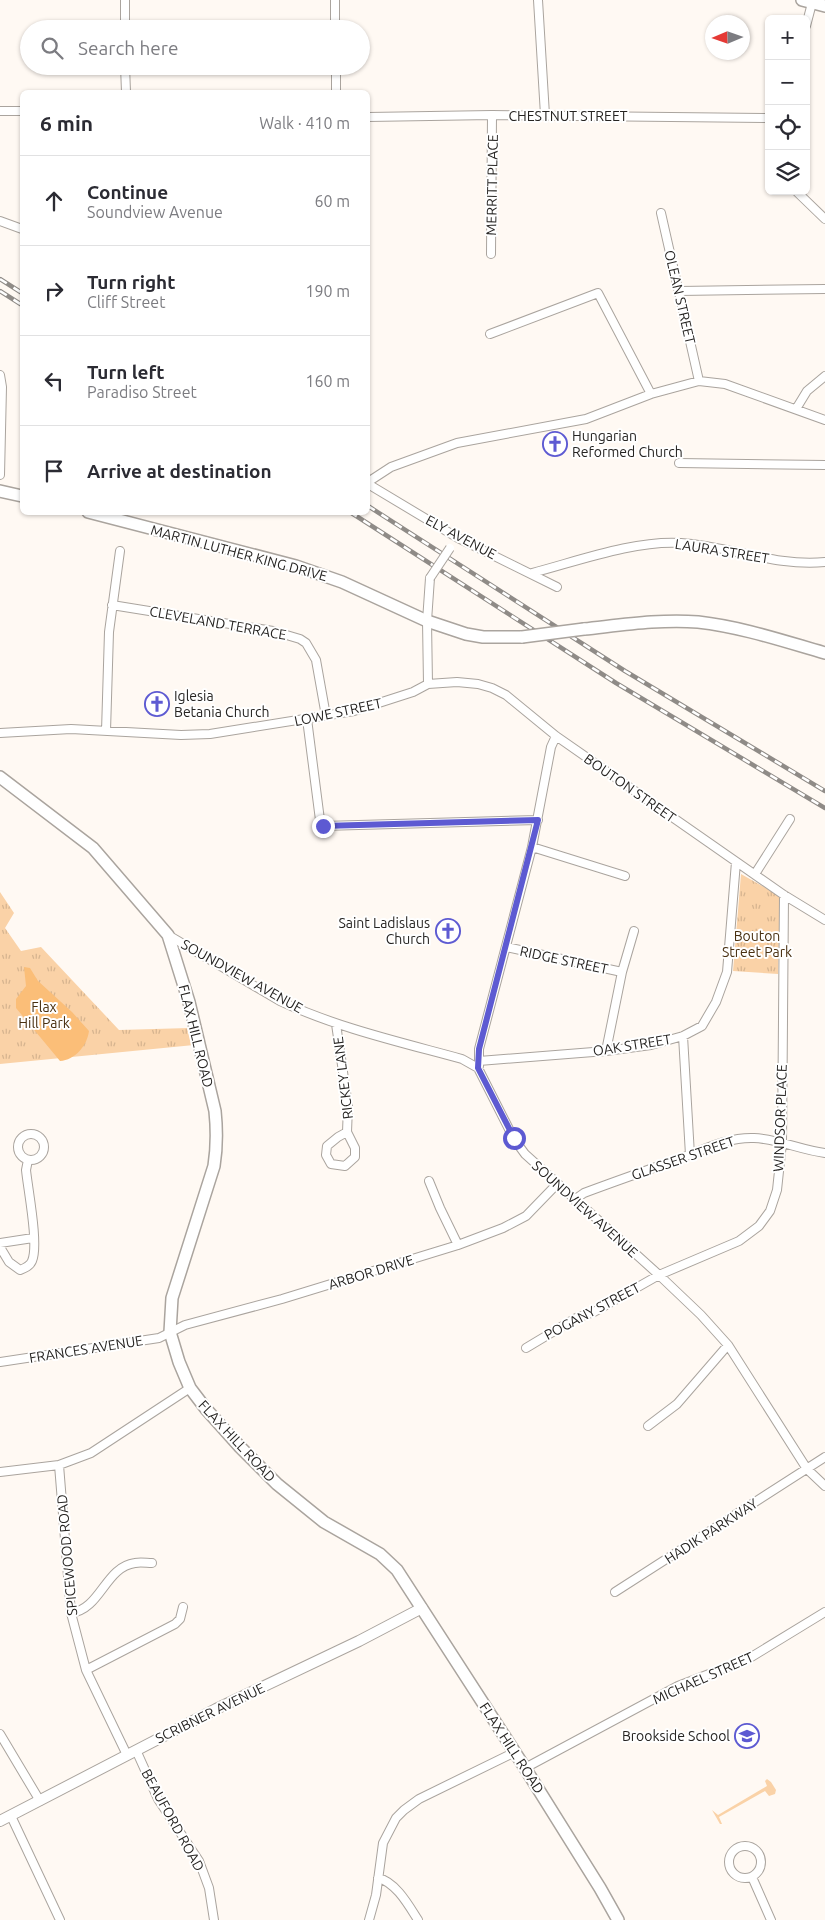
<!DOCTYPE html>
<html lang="en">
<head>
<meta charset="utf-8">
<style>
  :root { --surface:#fff; --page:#f2f2f3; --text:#2b2b33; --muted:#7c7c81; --line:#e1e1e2 }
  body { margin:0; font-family:Ubuntu,sans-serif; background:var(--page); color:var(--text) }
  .controls { position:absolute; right:15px; top:15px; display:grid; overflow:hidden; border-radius:8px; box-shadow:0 1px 4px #0004 }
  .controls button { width:45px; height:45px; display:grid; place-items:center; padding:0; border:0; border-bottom:1px solid var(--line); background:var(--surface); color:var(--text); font:25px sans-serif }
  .compass { position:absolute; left:705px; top:15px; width:45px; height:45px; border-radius:50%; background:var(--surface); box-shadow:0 1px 4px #0004; rotate:268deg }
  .stop { position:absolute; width:15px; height:15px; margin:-11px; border:4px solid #5d5ad2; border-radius:50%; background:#fff }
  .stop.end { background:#5d5ad2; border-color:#fff; box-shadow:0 1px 5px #0008 }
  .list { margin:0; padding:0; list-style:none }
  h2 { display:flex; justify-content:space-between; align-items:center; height:65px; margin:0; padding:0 20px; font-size:21px }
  h2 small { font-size:16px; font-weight:400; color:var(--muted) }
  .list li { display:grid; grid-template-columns:32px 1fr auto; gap:15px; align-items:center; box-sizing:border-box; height:90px; padding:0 20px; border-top:1px solid var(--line) }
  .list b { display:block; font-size:19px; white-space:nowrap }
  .list p { margin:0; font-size:16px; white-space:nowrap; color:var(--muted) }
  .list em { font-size:16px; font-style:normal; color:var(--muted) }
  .icon { flex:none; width:28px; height:28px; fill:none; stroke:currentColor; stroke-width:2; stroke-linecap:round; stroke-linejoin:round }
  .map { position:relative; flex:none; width:825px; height:1920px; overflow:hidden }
  .search { position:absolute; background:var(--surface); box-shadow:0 1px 4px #0004; left:20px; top:20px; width:350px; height:55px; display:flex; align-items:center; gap:12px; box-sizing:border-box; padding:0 18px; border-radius:28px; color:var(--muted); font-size:19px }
  .panel { position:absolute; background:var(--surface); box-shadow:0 1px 4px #0004; left:20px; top:90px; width:350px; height:425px; border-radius:8px }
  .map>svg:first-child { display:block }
  .grass { fill:#fad2a7 }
  .park { fill:url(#park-tufts) }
  .water { fill:#fbbe78 }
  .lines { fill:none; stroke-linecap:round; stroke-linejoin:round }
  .minor-casing { stroke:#aaa49e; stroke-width:10 }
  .tertiary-casing { stroke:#aaa49e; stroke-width:12 }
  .secondary-casing { stroke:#aaa49e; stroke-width:14 }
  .minor { stroke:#fff; stroke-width:8 }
  .tertiary { stroke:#fff; stroke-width:10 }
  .secondary { stroke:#fff; stroke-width:11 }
  .rail-casing { stroke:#8f8b87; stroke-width:4.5 }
  .rail { stroke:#fff; stroke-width:2.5; stroke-dasharray:8; stroke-linecap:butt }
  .minor-bridge-casing { stroke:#aaa49e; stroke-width:10; stroke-linecap:butt }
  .secondary-bridge-casing { stroke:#aaa49e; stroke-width:14; stroke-linecap:butt }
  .minor-bridge { stroke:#fff; stroke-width:8 }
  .secondary-bridge { stroke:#fff; stroke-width:11 }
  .route { stroke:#5d5ad2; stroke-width:6 }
  .labels { text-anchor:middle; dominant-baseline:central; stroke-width:4; stroke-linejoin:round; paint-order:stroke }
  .street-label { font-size:14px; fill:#262422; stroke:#fff }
  .poi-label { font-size:14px; fill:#262422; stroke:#fff; text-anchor:start }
  .park-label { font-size:14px; fill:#493011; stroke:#fff }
</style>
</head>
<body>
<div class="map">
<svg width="825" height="1920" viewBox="0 0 825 1920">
  <defs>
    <pattern id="park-tufts" width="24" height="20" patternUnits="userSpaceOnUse" patternTransform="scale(1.25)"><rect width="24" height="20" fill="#fad2a7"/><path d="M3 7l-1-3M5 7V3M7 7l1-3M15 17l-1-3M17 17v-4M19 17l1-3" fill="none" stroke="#d6b48f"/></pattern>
  </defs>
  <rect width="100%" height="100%" fill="#fff9f3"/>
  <path class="grass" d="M767,1779L771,1782L776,1790L775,1794L769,1796L765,1791L719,1817L722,1824H720L712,1810L718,1815L767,1786L765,1781Z"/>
  <path class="park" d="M741,874L780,896L778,974L733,971Z
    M0,892L14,913L5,928L21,951L41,947L119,1030L189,1028L194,1045L0,1064Z"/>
  <path class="water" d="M24,967L30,968L38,981L72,1012L89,1031C87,1046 75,1060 60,1061L16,1008V999L26,986Z"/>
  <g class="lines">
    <defs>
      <path id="minor" d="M125,0V29
        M335,0V29
        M538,0L545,115
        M806,26L812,3
        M125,66L126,92
        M336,66V92
        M0,111H22
        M368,117L492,115L769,118
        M796,191L825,219
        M661,213L699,381
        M0,221L22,229
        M491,254L492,115
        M679,291L825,289
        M490,334L598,293L651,394
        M0,375L2,387L0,475
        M796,409L807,391L825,376
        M679,463L825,465
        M368,482L391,467L457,443L586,419L651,394L699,381L725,384L825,420
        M368,484L458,538L557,587
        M532,573C578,561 635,540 681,543C729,546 776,567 825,562
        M112,605L273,631L300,639L306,643L316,660L326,716
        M428,684L427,621L430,578
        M307,719L320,820L323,826L538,820
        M106,731L109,632L120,551
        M0,733L71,729L181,735L210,734L354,711L413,692L428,684L457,682L478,684L492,688L506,695L556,736L784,895L825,920
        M532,847L625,876
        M755,874L790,819
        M168,935L280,1001C338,1028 400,1042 462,1059L478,1068L514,1139L525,1154L659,1275L701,1315L728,1345L807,1469L825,1486
        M506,947L622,972
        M336,1024L348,1106L347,1132L355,1148V1157L345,1166L331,1164L326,1155L327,1146L338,1137L347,1132
        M683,1036L690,1155
        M606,1051L622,972L634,931
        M479,1061L606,1051L651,1045L683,1036L702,1026L716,1002L727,972L736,862
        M479,1066V1049L532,847L551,747L556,736
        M18 1147a13 13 0 1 1 26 0a13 13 0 1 1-26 0Z
        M429,1181L440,1208L458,1245
        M574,1200L584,1193C616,1181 648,1170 681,1158C705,1149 728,1137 754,1138C778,1139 801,1150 825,1153
        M0,1243L33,1238
        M0,1247L9,1262L20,1270C25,1268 30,1266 32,1261C39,1245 28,1190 26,1170L28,1160
        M526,1348L576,1318L594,1312L659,1275L739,1241L759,1226L770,1211L777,1190L782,1143L784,895
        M0,1362L159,1338L185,1325L282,1299L458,1245L503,1228L526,1216L557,1184
        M648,1426L677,1404L728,1345
        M59,1465L71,1613L86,1670L127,1755
        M0,1472L59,1465L91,1453L190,1388
        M615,1592L825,1457
        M71,1613C101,1609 105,1567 135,1563C140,1562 147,1563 152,1563
        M86,1670L175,1624L180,1619L183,1607
        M0,1734L40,1801
        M136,1750L158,1799L199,1861L209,1888L214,1920
        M525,1768L678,1686L748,1659L825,1612
        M11,1816L60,1920
        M729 1862a16 16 0 1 1 32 0a16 16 0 1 1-32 0Z
        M752,1877L771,1920
        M378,1878C396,1882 409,1906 418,1920
        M369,1920L376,1895L383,1843L396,1818L404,1810L419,1799L515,1752"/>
      <path id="tertiary" d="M0,1821L216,1709L359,1641L422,1608"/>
      <path id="secondary" d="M802,0L825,6
        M0,491L22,496
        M88,512L296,566L342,582L427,621L466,634L483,637H522
        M584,629C622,625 660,619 698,622C742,627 783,641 825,653
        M0,777L93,848L168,935L189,1002L215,1111C217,1130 217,1147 214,1166L172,1298L170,1332L179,1362L190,1388L206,1409L240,1447L277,1484L324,1522L380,1554L397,1570L525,1768L600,1888L618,1920"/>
    </defs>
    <use href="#minor" class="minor-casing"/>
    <use href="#tertiary" class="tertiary-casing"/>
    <use href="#secondary" class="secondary-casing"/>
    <use href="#minor" class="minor"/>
    <use href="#tertiary" class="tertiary"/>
    <use href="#secondary" class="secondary"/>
    <defs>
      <path id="rail" d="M0,279L22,293
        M0,291L22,305
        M368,506L625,671L825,791
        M350,512L616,683L825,808"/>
    </defs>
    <use href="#rail" class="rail-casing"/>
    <use href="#rail" class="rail"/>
    <defs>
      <path id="minor-bridge" d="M430,578L450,548"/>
      <path id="secondary-bridge" d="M522,637L584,629"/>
    </defs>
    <use href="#minor-bridge" class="minor-bridge-casing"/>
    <use href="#secondary-bridge" class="secondary-bridge-casing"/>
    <use href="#minor-bridge" class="minor-bridge"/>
    <use href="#secondary-bridge" class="secondary-bridge"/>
  </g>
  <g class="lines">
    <path class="route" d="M323,826L538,820L479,1049L478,1068L514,1138"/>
  </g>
  <defs>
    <symbol id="church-ring" viewBox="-11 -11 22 22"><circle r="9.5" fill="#fff" stroke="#5d5ad2" stroke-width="1.5"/><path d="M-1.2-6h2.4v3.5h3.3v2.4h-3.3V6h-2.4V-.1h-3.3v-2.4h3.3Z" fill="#5d5ad2"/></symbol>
    <symbol id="school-ring" viewBox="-11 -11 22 22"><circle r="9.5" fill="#fff" stroke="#5d5ad2" stroke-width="1.5"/><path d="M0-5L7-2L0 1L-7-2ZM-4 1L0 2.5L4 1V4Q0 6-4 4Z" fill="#5d5ad2"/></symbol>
  </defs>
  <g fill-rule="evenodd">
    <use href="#church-ring" x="541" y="430" width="28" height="28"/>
    <use href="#church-ring" x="143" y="690" width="28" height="28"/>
    <use href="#church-ring" x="434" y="917" width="28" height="28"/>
    <use href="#school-ring" x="733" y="1722" width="28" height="28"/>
  </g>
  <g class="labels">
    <g class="street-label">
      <text x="568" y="116">CHESTNUT STREET</text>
      <text transform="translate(492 185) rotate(-89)">MERRITT PLACE</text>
      <text transform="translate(680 297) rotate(77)">OLEAN STREET</text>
      <text transform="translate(461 537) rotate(28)">ELY AVENUE</text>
      <text transform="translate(722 551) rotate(9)">LAURA STREET</text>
      <text transform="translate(239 553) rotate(15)">MARTIN LUTHER KING DRIVE</text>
      <text transform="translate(218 623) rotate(10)">CLEVELAND TERRACE</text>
      <text transform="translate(338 712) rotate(-12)">LOWE STREET</text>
      <text transform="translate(630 788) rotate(35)">BOUTON STREET</text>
      <text transform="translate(564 960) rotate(12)">RIDGE STREET</text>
      <text transform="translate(242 976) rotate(29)">SOUNDVIEW AVENUE</text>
      <text transform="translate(196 1036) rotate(76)">FLAX HILL ROAD</text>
      <text transform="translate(632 1045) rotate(-9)">OAK STREET</text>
      <text transform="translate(343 1078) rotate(-97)">RICKEY LANE</text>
      <text transform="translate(780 1118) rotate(-88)">WINDSOR PLACE</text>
      <text transform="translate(683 1158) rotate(-19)">GLASSER STREET</text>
      <text transform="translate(585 1209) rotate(42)">SOUNDVIEW AVENUE</text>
      <text transform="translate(371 1272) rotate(-17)">ARBOR DRIVE</text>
      <text transform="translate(592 1311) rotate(-28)">POGANY STREET</text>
      <text transform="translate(86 1349) rotate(-9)">FRANCES AVENUE</text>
      <text transform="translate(237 1441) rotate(47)">FLAX HILL ROAD</text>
      <text transform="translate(711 1531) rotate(-33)">HADIK PARKWAY</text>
      <text transform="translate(67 1555) rotate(-95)">SPICEWOOD ROAD</text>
      <text transform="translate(703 1678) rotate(-24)">MICHAEL STREET</text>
      <text transform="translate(210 1713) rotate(-26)">SCRIBNER AVENUE</text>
      <text transform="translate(512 1748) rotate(57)">FLAX HILL ROAD</text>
      <text transform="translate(173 1820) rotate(61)">BEAUFORD ROAD</text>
    </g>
    <g class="poi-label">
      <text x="572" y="436">Hungarian<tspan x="572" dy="16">Reformed Church</tspan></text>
      <text x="174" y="696">Iglesia<tspan x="174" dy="16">Betania Church</tspan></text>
      <text x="430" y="923" text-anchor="end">Saint Ladislaus<tspan x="430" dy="16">Church</tspan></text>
      <text x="730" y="1736" text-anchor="end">Brookside School</text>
    </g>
    <g class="park-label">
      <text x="757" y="936">Bouton<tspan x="757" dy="16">Street Park</tspan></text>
      <text x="44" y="1007">Flax<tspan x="44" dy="16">Hill Park</tspan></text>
    </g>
  </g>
</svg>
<div class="controls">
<button>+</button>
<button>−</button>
<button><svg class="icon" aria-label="locate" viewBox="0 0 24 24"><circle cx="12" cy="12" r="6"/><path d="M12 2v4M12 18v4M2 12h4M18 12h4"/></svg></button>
<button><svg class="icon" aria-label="layers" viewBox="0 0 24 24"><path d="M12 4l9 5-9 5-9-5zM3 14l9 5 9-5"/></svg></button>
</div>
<svg class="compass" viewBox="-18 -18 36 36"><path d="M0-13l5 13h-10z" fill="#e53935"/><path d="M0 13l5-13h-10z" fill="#7c7c81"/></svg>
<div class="stop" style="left:514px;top:1138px"></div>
<div class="stop end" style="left:323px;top:826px"></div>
<div class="search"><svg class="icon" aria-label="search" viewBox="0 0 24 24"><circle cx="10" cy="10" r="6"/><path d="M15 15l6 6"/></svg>Search here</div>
<section class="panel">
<h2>6 min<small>Walk · 410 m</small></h2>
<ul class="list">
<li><svg class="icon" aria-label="ahead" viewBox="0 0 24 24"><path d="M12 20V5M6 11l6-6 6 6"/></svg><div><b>Continue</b><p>Soundview Avenue</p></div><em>60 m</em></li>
<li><svg class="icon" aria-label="right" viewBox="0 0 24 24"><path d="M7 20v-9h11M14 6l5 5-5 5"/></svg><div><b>Turn right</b><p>Cliff Street</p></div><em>190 m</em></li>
<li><svg class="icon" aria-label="left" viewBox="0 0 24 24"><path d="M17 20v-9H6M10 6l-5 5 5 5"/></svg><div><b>Turn left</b><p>Paradiso Street</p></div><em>160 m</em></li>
<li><svg class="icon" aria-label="arrive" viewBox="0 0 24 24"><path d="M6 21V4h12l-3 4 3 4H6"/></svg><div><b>Arrive at destination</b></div></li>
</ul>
</section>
</div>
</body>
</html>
